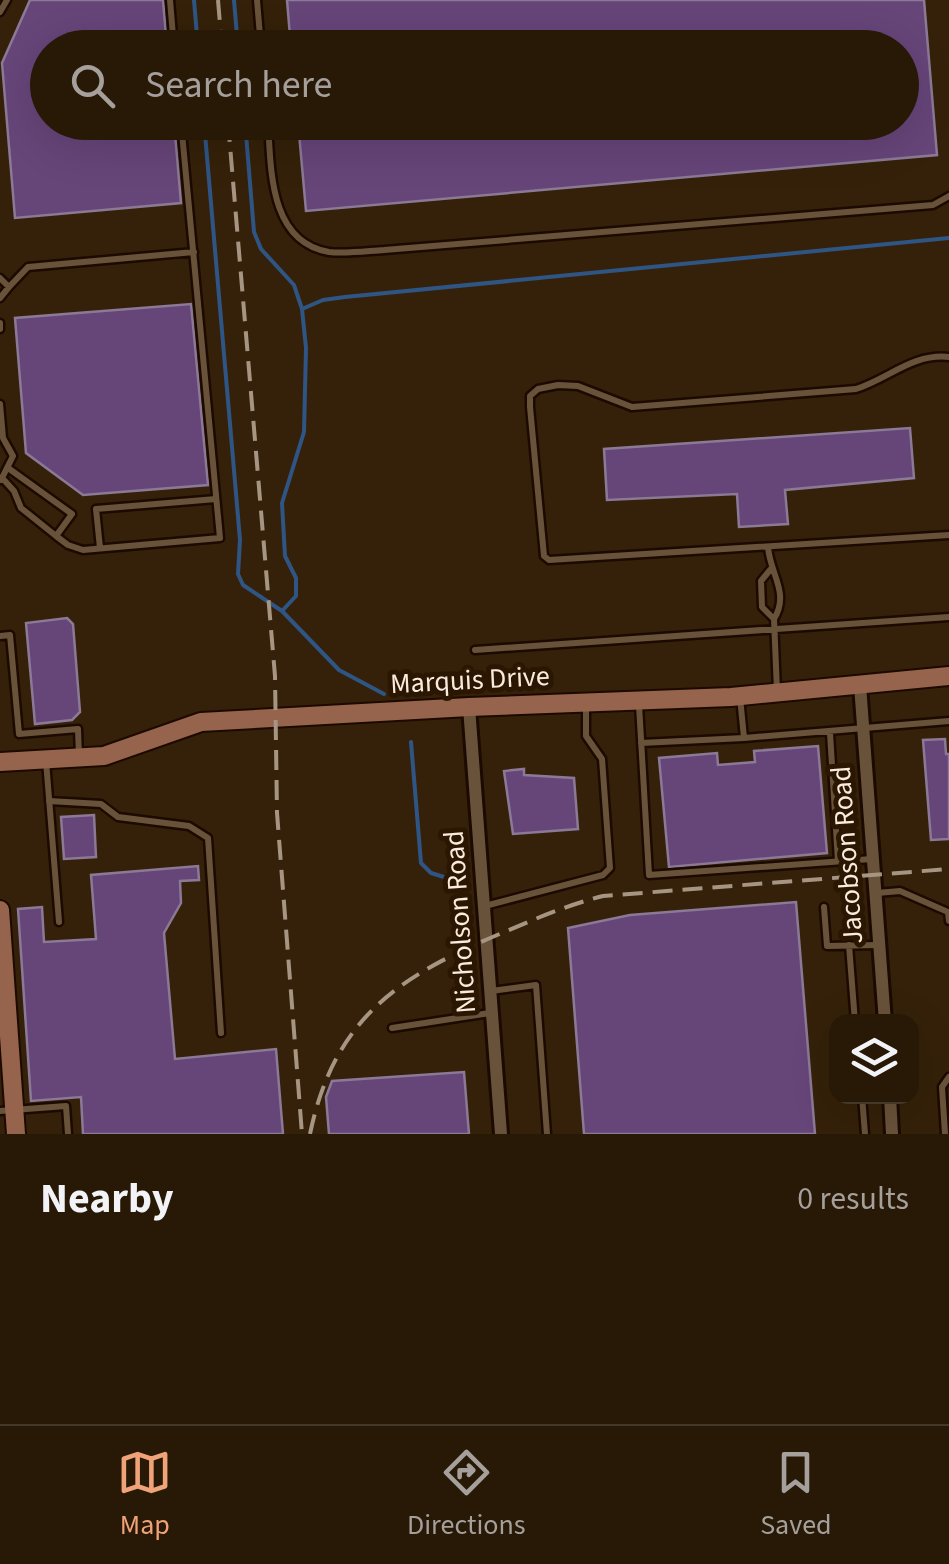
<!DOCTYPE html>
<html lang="en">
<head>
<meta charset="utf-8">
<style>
  :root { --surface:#281907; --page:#302211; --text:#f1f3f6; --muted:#a5a09b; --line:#443828; --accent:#f0a279 }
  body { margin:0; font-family:"Source Sans 3",sans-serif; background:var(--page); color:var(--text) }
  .controls { position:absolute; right:30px; bottom:30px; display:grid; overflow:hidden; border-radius:20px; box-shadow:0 10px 40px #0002 }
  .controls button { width:90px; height:90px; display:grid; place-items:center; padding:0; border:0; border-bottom:2px solid var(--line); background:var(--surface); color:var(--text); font:50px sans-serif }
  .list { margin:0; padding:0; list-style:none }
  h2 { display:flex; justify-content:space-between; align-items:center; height:130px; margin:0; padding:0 40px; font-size:42px }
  h2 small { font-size:32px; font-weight:400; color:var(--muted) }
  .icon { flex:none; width:55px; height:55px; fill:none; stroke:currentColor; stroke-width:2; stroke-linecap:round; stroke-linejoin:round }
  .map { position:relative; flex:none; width:949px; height:1134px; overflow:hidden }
  .search { position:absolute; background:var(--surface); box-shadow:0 10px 40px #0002; left:30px; right:30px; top:30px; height:110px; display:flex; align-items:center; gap:25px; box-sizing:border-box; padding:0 35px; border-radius:55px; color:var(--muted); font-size:38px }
  .sheet { height:290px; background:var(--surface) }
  nav { display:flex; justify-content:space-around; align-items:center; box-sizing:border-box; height:140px; border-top:2px solid var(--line); background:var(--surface); font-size:28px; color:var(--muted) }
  nav a { display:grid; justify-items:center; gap:5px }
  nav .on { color:var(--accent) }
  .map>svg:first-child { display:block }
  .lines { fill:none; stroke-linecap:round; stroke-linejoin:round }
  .stream { stroke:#2f5585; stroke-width:4 }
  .building { fill:#664579; stroke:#8b7996; stroke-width:2.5 }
  .lane-casing { stroke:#1c0a00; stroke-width:11 }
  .street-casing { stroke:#1c0a00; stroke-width:18 }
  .secondary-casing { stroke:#1c0a00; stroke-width:22 }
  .lane { stroke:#69523a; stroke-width:6 }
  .street { stroke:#69523a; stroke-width:12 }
  .secondary { stroke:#96634d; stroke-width:18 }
  .rail { stroke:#a59582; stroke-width:4; stroke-dasharray:20 10; stroke-linecap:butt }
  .labels { text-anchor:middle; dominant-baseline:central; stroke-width:10; stroke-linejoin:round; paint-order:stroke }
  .street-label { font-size:28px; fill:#f9ebdd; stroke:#2b1701 }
</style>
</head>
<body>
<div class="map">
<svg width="949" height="1134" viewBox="0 0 949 1134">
  <rect width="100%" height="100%" fill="#352109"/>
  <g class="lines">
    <path class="stream" d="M194,0L198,48
      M234,0L238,48
      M204,122L240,540L238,574L243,585L282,611L339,670L384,694
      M245,122L254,232L261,249L294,285L302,309L306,348L304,432L282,503L285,556L296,578V596L282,611
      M302,309L323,300L345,297L949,238
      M411,742L421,863L431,873L457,881"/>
  </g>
  <path class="building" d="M30,0H163L167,48H48V122H174L181,203L15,218L2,63Z
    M287,0H924L937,155L306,211L298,122H902V48H291Z
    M191,304L208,485L83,495L26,453L15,318Z
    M910,428L914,478L785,490L788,524L739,527L737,494L607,500L604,449Z
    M67,618L73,624L80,712L72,720L35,724L26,623Z
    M945,739L946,754H949V839L931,840L923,740Z
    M818,746L827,853L669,867L659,758L717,753L718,765L755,762L754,751Z
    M524,769V775L574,778L578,829L513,834L504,771Z
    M94,815L96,857L64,859L61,817Z
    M198,866L199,880L180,881L181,903L164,933L175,1059L276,1049L283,1134H83L81,1097L31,1101L18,909L42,907L44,942L96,939L91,875Z
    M796,902L815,1134H584L568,928L630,915Z
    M464,1072L469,1134H329L326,1097L332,1081Z"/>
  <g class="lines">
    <defs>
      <path id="lane" d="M170,0L174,48
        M257,0L261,48
        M0,12L7,0
        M268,122C271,169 269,242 329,252C346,254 367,251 384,250L933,205L949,196
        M0,278L9,287L0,298
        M9,287L28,267L194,252
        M0,323V329
        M949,357C913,353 888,379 856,389L632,407L578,386L558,385L538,389L530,396V407L544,556L549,560L949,535
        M0,404L3,438L13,456L1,480
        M4,480L14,491L21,508L56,536L72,514L8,468
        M56,536L68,545L83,550L220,538L181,122
        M768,547C770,574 790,593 774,619
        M100,548L96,509L216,499
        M770,570L761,581L762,607L774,619L777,691
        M0,636L10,635L19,734L78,729L79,757
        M475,650L949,617
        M740,697L744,738L949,721
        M639,705L649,875L872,859
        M830,733L838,861
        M641,743L744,738
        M46,761L59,922
        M49,801L101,804L118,817L189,826L208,838L221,1033
        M877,893L900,891L948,912L949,921
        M485,906L603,875L610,868L602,759L586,736V704
        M824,907L827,946L878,945
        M849,945L855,1022
        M491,991L536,985L547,1134
        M392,1028L490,1013
        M862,1096L865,1134
        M0,1111L66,1106L68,1134
        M945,1134L942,1087L949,1077"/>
      <path id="street" d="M860,685L885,1022
        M469,707L501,1134
        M890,1096L892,1134"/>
      <path id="secondary" d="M0,762L104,756L201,722L469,707L731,697L949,676
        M0,910L16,1134"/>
    </defs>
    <use href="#lane" class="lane-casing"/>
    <use href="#street" class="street-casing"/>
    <use href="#secondary" class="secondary-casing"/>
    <use href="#lane" class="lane"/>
    <use href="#street" class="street"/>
    <use href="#secondary" class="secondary"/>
    <path class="rail" d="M218,0L222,48
      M228,122L275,676L277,813L302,1134
      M310,1134C334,1018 399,976 502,933C535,919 567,905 603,896L949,869"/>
  </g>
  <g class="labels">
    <g class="street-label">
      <text transform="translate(470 680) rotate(-3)">Marquis Drive</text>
      <text transform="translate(847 855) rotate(-94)">Jacobson Road</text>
      <text transform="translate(460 922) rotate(-94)">Nicholson Road</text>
    </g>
  </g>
</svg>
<div class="controls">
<button><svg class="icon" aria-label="layers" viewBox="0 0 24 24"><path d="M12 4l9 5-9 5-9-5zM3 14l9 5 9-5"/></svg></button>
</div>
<div class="search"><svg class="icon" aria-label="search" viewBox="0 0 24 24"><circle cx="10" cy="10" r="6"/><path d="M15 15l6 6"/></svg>Search here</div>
</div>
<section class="sheet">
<h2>Nearby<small>0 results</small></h2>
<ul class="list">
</ul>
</section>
<nav>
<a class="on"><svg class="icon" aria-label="map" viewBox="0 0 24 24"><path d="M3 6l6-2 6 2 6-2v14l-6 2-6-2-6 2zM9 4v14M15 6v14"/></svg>Map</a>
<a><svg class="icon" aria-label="directions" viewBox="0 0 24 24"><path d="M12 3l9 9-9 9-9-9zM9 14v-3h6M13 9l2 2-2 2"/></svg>Directions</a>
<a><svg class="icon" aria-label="saved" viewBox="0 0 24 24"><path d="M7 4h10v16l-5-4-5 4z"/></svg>Saved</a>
</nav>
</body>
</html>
